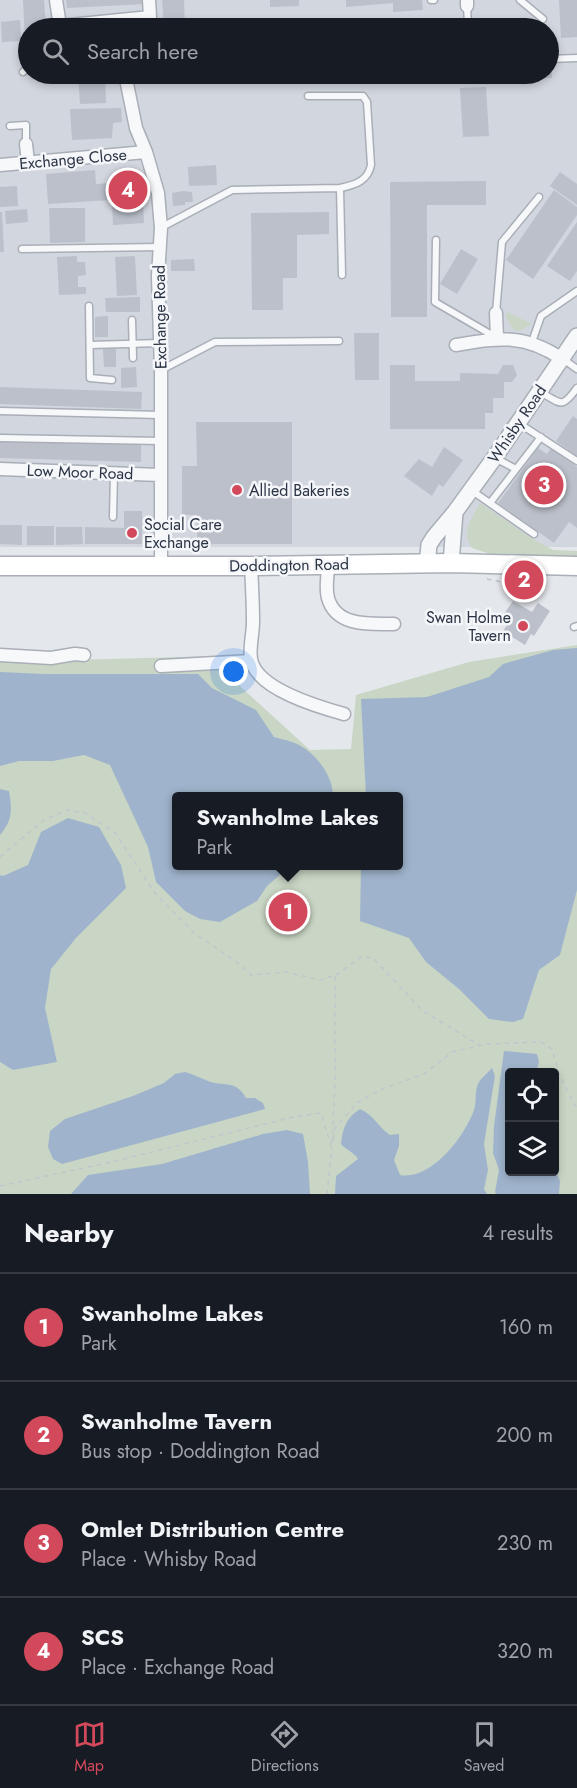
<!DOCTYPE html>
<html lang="en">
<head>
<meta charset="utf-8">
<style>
  :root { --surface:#171b24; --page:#20242c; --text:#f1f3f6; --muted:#9ea1a6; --line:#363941; --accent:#d1495b }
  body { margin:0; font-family:Jost,sans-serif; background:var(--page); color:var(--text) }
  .controls { position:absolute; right:18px; bottom:18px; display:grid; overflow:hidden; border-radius:6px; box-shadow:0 3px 9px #0003 }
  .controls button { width:54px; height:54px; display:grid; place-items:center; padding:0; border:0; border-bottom:2px solid var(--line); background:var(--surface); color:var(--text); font:30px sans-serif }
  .you { position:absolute; left:234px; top:672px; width:21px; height:21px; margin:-15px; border:4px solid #fff; border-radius:50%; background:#1a73e8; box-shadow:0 0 0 9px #1a73e833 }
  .badge { display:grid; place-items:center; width:39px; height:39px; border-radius:50%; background:var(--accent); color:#fff; font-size:20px; font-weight:700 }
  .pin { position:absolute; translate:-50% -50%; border:3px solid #fff; box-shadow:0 2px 6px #0006 }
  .popup { position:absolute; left:172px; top:792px; width:231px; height:78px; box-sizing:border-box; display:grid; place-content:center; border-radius:6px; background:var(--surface); filter:drop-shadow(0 2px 4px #0005); font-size:20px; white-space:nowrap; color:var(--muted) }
  .popup b { font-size:22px; color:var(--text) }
  .popup::after { content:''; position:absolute; left:50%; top:100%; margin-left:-12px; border:12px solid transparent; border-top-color:var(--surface) }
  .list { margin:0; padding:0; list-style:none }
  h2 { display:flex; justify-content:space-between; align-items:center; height:78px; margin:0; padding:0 24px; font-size:26px }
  h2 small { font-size:20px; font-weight:400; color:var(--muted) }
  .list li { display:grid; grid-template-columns:39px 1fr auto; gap:18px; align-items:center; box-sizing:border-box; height:108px; padding:0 24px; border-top:2px solid var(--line) }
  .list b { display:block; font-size:22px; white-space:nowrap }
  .list p { margin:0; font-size:20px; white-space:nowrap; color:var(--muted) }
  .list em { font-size:20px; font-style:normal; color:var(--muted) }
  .icon { flex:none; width:33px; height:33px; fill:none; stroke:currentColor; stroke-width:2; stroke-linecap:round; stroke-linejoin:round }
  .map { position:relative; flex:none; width:577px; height:1194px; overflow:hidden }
  .search { position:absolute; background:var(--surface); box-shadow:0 3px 9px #0003; left:18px; right:18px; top:18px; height:66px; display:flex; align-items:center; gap:15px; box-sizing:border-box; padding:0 21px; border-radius:33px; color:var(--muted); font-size:22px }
  .sheet { height:510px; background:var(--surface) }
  nav { display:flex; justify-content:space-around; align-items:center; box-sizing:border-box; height:84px; border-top:2px solid var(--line); background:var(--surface); font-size:16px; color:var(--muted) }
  nav a { display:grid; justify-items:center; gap:3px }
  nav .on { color:var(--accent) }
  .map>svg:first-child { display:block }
  .built { fill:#d2d6de; fill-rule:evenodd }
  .green { fill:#c9d6c5; fill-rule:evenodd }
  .water { fill:#9fb4cc }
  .building { fill:#bbc0ca }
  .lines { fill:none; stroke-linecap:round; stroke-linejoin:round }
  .service-casing { stroke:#a9aeb7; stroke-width:9 }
  .minor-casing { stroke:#a9aeb7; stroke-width:15 }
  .tertiary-casing { stroke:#a9aeb7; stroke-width:18 }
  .secondary-casing { stroke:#a9aeb7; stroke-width:21 }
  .path { stroke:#c2c5cb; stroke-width:1.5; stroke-dasharray:4.5 4.5; stroke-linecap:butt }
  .service { stroke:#f7f8fa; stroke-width:6 }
  .minor { stroke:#f7f8fa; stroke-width:12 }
  .tertiary { stroke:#f7f8fa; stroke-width:15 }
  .secondary { stroke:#fff; stroke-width:18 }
  .poi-dot { fill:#d1495b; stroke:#f4f6f9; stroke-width:2 }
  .labels { text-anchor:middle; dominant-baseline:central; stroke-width:5; stroke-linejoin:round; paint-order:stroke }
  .street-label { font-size:16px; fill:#2b3445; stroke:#f4f6f9 }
  .poi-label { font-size:16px; fill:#2b3445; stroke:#f4f6f9; text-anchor:start }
</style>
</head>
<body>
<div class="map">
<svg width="577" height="1194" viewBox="0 0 577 1194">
  <rect width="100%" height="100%" fill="#e4e7ec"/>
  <path class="built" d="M0,0H577V547H0ZM28,28H548V74H28Z"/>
  <path class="green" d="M507,312L532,324L519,331L514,330L506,318Z
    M480,503L531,538L553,550L577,551V558L496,556L472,548C461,530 471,521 480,503Z
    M577,645V1194H0V662L216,656L242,688L310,750L351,749L356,695L469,662ZM177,796H399V866H177ZM510,1072H554V1172H510Z"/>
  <path class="water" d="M577,648V890L560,955L539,970L523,1019L513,1022L489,1019L459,989L426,962L409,938L360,921L361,866H399V796H366L361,699L427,697L489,677L503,664L553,650Z
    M0,672L44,674H198L212,688L256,710L274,737C280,739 287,740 292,742C313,749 333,774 333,796H177V866H290L267,886L257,901L220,922L200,919L185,911L156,882L148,847L110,765L84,755L53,761H19L0,766Z
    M0,789L9,791C12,809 13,820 0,835Z
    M68,818L99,827L121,865L126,888L76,938L51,969L45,1008L57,1062L13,1070L0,1062V875L3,876L28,865L41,832Z
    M504,1051L537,1054L539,1062L536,1072H510V1172H554L555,1169L560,1181L559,1194H496L495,1192L499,1170L493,1153L494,1126Z
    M492,1068L495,1076L484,1144L488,1170L484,1189L487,1194H335L336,1176L358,1159C355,1153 346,1150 341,1144C343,1128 346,1118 360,1109C374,1115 378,1127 390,1135L399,1134V1146L394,1160L400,1175C431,1181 465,1136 474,1110C477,1102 474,1090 479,1082C482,1077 488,1073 492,1068Z
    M185,1072C193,1074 200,1078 208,1081C223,1087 236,1079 246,1098H255L263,1103L265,1109L62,1164L53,1159L48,1147L50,1131L65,1119L133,1096L164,1083L175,1074Z
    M287,1130L303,1134L308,1162L310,1194H71L88,1175L162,1164L263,1134Z"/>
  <path class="building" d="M23,0H44L46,28H28V41H25Z
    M66,0H144V4L67,8Z
    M162,0H184L185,28H164Z
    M270,0H299V6L270,7Z
    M346,0H422L423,10L393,12V3L346,7Z
    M559,0H577V37L561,38Z
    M20,20L21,41L2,42L1,22Z
    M548,68H552V78H504V74H548Z
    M78,74H105L106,103L80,104Z
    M303,74H339V82L303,83Z
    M486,87L489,136L463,137L460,88Z
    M121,108L122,122L113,123L112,138L72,140L70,109Z
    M216,165L217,185L189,186L188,167Z
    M95,170L96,184L110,183L111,200L48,204L46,174Z
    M560,172L577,184V205L550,186Z
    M143,178L144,200L114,201L113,180Z
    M486,181V205H427V317H391L390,182Z
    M17,186L18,206L0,207V187Z
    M554,190L577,207V215L533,279L506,260Z
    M183,191L192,192L193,202H185V205L173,206L172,193Z
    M143,201L144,223L113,225L112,203Z
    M49,208H85V242L50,243Z
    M27,209L28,222L6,224L5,211Z
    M0,212H2L4,252H0Z
    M329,212V234L297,235V278H283V310H252L251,213Z
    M577,222V271L570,281L547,266Z
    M461,249L478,259L457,294L440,284Z
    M77,256V262H85L86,275L78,276V287H86V294L59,295L57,257Z
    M135,256L137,295L117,296L115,257Z
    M194,259L195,271H171V260Z
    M140,297V312H106L105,298Z
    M108,316V337H95V317Z
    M354,333H379V380H355Z
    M103,349H116V367H104Z
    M390,365H415V381H460V373L498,374L503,365H513L517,375L512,382H504V398H493V413H485V429H390Z
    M136,367L137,387L121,388V368Z
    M0,387L142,392L141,409L0,404Z
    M573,416L577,419V456L556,441Z
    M196,422H292V544H197V515H182V466H197Z
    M0,439L141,443V462L0,458Z
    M444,447L463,460L443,487L439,484L432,496L404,476L419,459L432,467Z
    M538,448L547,454L551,448L577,467V528L569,522L554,543L498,503Z
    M124,511H142V544H85V527L124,528Z
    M0,525H22V545L0,544Z
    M27,526H54V545H27Z
    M56,527H82L83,544L56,545Z
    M513,601L532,612L538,603L550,611L534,636L531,634L525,645L503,631L509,622L502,617Z"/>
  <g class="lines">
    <defs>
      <path id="service" d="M431,0H434
        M520,0L543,19
        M464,28L468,25L467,6
        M548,59L577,58
        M23,72L28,67
        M461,74V79
        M10,126L26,125V144
        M340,188L342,275
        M162,227L232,190L340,188C355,185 368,181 371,165L367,102L363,96H308
        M436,240L435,302L497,338
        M22,249L160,247
        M89,306L90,378L112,380
        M496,313L502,242L539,197
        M132,320L133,358
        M532,342L541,316L577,291
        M90,345L160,343
        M563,359L577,369
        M161,370L215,342L339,341
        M540,392C561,403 561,410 577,388
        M0,411L160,415
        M520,424L577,461
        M0,438L160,441
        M495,458L516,469
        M471,490L534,534
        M490,503L541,437
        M113,517L114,474
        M574,627L577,626"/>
      <path id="minor" d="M56,0L60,26L150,17L149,0
        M467,0V6
        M125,74L136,128L146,152L158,193L161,228L158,276L161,370V566
        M26,144L28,162
        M0,165L146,152
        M496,313L497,338
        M456,345C498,338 524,333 562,359
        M0,469L160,475
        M328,564C328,575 325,588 328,598C336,627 370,624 394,624
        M251,566C252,585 253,603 253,622C253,634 249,648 251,659C256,689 319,707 344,714
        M0,655L51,658L75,654L84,655
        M161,666L251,661"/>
      <path id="tertiary" d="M451,563L455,512
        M427,564L429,545L434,537L455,512L495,457L577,336"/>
      <path id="secondary" d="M0,566H251L451,563L577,566"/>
    </defs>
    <use href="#service" class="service-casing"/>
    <use href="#minor" class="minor-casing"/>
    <use href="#tertiary" class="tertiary-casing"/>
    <use href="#secondary" class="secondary-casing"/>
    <path class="path" d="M487,579C505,583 526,587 544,581
      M0,857L44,820L67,810L85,813L115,833L155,893L194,933L238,963L251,975L285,972L320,980L335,975V1080L332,1146
      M336,975L361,957L373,958L423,1011L479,1045
      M333,1139L335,1128L358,1102L382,1089L424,1074L452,1052L486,1044L541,1042L552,1049L560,1076L575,1106H577
      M0,1186L116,1161L293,1117L321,1113L331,1146
      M327,1194L332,1147"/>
    <use href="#service" class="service"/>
    <use href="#minor" class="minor"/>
    <use href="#tertiary" class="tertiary"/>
    <use href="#secondary" class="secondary"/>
  </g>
  <g class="poi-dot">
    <circle cx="237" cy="490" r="6"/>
    <circle cx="132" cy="533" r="6"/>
    <circle cx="523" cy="626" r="6"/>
  </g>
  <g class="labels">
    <g class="street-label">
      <text transform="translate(73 159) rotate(-5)">Exchange Close</text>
      <text transform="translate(160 317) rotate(-91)">Exchange Road</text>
      <text transform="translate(517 424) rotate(-56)">Whisby Road</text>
      <text transform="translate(80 472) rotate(2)">Low Moor Road</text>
      <text transform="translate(289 565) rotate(-1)">Doddington Road</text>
    </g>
    <g class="poi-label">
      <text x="249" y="490">Allied Bakeries</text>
      <text x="144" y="524">Social Care<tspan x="144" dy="18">Exchange</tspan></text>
      <text x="511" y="617" text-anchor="end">Swan Holme<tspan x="511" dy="18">Tavern</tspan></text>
    </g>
  </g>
</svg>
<div class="controls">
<button><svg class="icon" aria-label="locate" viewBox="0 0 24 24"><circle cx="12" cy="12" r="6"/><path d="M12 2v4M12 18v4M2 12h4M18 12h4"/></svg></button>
<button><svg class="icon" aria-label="layers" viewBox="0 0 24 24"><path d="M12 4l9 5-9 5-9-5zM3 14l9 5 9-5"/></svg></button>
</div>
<div class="you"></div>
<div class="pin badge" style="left:288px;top:912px">1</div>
<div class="popup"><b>Swanholme Lakes</b>Park</div>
<div class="pin badge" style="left:524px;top:580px">2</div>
<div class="pin badge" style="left:544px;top:485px">3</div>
<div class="pin badge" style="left:128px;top:190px">4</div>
<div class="search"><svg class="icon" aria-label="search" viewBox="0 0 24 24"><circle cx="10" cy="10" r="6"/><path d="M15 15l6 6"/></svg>Search here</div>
</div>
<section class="sheet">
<h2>Nearby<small>4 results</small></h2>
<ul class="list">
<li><span class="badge">1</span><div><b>Swanholme Lakes</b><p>Park</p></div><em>160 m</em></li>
<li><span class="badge">2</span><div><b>Swanholme Tavern</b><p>Bus stop · Doddington Road</p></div><em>200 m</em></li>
<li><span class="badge">3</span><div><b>Omlet Distribution Centre</b><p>Place · Whisby Road</p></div><em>230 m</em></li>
<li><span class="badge">4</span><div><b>SCS</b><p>Place · Exchange Road</p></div><em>320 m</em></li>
</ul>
</section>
<nav>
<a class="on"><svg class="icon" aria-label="map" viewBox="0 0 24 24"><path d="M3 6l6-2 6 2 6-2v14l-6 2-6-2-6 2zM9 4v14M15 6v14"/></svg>Map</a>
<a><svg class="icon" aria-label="directions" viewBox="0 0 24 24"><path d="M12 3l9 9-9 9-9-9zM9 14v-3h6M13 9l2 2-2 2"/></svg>Directions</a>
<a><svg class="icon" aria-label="saved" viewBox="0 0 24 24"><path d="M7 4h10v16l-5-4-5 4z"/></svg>Saved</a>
</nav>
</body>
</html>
